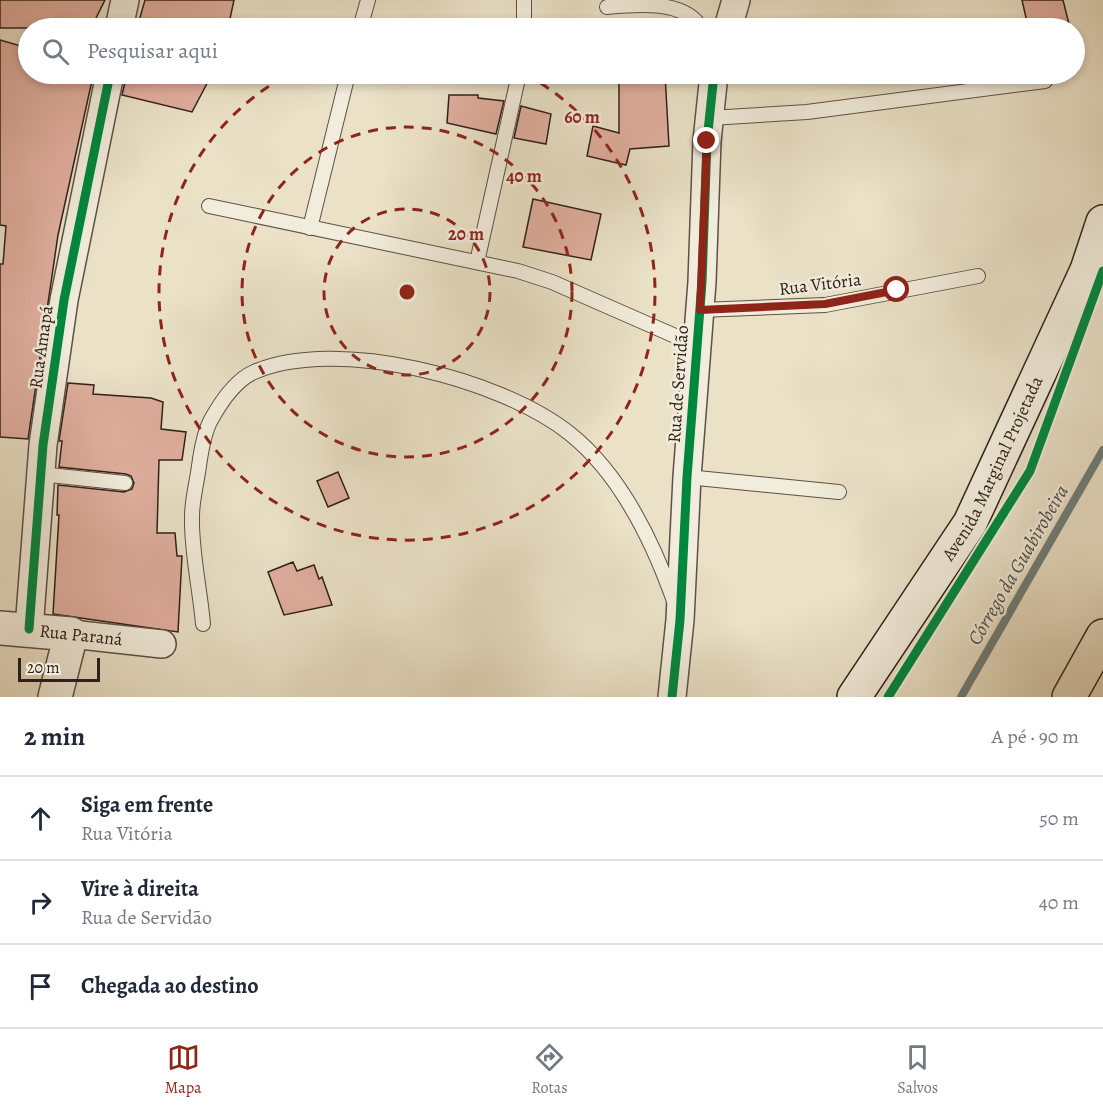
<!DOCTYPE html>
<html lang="pt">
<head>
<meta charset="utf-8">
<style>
  :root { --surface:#fff; --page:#f2f2f3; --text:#1f2937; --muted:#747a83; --line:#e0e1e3; --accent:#8f2418 }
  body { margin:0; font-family:Alegreya,serif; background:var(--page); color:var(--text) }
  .scale { position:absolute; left:18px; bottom:15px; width:82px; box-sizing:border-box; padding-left:6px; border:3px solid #2f201b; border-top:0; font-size:16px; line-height:21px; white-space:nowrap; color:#2f201b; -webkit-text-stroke:4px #f1ecdb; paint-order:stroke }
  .stop { position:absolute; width:18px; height:18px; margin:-14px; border:4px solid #8f2418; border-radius:50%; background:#fff }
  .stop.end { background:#8f2418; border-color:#fff; box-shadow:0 2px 6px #0008 }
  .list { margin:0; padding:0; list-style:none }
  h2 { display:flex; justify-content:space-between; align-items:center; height:78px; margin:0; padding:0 24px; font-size:26px }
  h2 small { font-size:20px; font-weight:400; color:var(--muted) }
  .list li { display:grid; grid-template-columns:39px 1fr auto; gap:18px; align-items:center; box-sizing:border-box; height:84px; padding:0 24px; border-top:2px solid var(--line) }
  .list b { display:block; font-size:22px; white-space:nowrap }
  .list p { margin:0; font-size:20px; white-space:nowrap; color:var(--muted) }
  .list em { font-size:20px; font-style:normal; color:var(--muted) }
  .icon { flex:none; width:33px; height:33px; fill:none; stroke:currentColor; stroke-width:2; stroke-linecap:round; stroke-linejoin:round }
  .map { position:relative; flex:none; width:1103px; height:697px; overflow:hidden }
  .search { position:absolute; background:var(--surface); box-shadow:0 3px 9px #0003; left:18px; right:18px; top:18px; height:66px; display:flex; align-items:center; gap:15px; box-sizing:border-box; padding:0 21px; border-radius:33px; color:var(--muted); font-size:22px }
  .sheet { height:330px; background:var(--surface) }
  nav { display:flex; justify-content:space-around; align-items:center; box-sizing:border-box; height:84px; border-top:2px solid var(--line); background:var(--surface); font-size:16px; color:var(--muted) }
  nav a { display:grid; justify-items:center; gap:3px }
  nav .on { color:var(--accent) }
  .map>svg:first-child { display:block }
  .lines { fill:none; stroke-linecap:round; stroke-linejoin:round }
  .stream { stroke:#6e7e7a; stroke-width:8 }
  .building { fill:#e0ae9e; stroke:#2f201b; stroke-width:1.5 }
  .service-casing { stroke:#5e5046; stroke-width:16 }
  .minor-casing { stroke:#5e5046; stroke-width:30 }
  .tertiary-casing { stroke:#5e5046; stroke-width:36 }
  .secondary-casing { stroke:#2f201b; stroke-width:36 }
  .trunk-casing { stroke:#2f201b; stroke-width:36 }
  .service { stroke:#f1ecdb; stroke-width:14 }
  .minor { stroke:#f1ecdb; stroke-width:27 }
  .tertiary { stroke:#f1ecdb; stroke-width:33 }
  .secondary { stroke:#f1ecdb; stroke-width:33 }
  .trunk { stroke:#eae1c7; stroke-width:33 }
  .cycleway-casing { stroke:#f1ecdb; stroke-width:13 }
  .cycleway { stroke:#00873e; stroke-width:9 }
  .route { stroke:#8f2418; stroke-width:8 }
  .ring { fill:none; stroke:#8f2418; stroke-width:3; stroke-dasharray:10 8 }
  .labels { text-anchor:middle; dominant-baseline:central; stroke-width:5; stroke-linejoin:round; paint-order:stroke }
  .street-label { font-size:18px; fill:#2f201b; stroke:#f1ecdb }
  .water-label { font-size:20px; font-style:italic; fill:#4e4f4a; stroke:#f1ecdb }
  .centre { fill:#8f2418; stroke:#f1ecdb; stroke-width:3 }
  .ring-label { font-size:18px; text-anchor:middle; font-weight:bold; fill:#8f2418; stroke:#f1ecdb; stroke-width:5; stroke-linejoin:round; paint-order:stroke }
</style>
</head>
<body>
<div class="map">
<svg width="1103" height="697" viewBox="0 0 1103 697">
  <rect width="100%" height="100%" fill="#eae1c7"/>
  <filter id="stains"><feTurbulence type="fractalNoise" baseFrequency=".00333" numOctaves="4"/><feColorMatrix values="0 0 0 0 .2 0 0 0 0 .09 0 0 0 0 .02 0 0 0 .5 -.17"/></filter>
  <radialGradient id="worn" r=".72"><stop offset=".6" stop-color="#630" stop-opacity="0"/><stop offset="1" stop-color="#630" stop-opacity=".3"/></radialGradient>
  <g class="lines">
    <path class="stream" d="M961,697L1103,450"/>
  </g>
  <path class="building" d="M0,0H105L91,28H0Z
    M145,0H234L228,28H137Z
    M1022,0H1063L1070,28H1037L1036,21L1027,22Z
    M0,40L28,48V74L93,76L58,235L28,439L0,437V264H3L6,226L0,225Z
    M127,74H212L192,112L122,95Z
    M619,74H665L669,146L630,149L626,165L587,156L593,126L619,133Z
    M449,95H478V98L504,101L496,134L447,123Z
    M521,106L551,114L546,144L514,138Z
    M533,199L601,214L591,260L523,247Z
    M68,383L94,385L93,394L151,398L163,402L161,429L186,432L182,460H159L157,533H175L177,556H182L178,632L53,614L59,515H57L58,485L124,492L132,489L134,483L131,476L126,474L59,467L62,441H59Z
    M338,472L349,498L328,507L317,481Z
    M293,562L297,571L314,565L319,579L322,577L332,605L284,615L268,572Z"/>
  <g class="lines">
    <defs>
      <path id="service" d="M524,0V28
        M607,7C638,4 685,0 701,28
        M360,28L368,0
        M710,118L807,112L1045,81
        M209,206L518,271L552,282L698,346
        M310,228L348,74
        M477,262L519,74
        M700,310L825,305L978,276
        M40,474L125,483
        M687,477L839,492
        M203,624C200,589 191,551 192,516C192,500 197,482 199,466C201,451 204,431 212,418C221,402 236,380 254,372C337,336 501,379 569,433C620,473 653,542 674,601"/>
      <path id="minor" d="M119,28L125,0
        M728,28L736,0
        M29,629L43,445L64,300L110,74
        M71,634L162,644
        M672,697L680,620L687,477L702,282L707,141L714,74"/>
      <path id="tertiary" d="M0,628L71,634L55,697"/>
      <g id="secondary">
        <path id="s1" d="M854,697L970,523L1087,270L1103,222"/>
      </g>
      <path id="trunk" d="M1069,697L1103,636"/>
    </defs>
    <use href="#service" class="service-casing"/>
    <use href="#minor" class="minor-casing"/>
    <use href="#tertiary" class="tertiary-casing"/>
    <use href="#secondary" class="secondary-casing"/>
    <use href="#trunk" class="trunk-casing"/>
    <use href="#service" class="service"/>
    <use href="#minor" class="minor"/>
    <use href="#tertiary" class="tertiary"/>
    <use href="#secondary" class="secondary"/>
    <use href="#trunk" class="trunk"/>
    <defs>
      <path id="cycleway" d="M29,629L43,445L64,300L110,74
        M672,697L680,620L687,477L702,282L707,141L714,74
        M888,697L1030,471L1103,271"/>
    </defs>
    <use href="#cycleway" class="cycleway-casing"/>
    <use href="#cycleway" class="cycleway"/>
  </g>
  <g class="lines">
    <path class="route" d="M707,141L700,310L825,304L897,290"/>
  </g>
  <g class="ring">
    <circle cx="407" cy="292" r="83"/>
    <circle cx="407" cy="292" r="165"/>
    <path d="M525 74A248 248 0 1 1 289 74"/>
  </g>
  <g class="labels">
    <g class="street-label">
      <text transform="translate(820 284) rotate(-7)">Rua Vitória</text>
      <text transform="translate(41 347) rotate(-82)">Rua Amapá</text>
      <text transform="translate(678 384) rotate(-86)">Rua de Servidão</text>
      <text stroke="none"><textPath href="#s1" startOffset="268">Avenida Marginal Projetada</textPath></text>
      <text transform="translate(81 635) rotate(6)">Rua Paraná</text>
    </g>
    <g class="water-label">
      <text transform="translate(1018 565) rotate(-60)">Córrego da Guabirobeira</text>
    </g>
  </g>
  <circle cx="407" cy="292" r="9" class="centre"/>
  <g class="ring-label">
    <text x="582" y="123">60 m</text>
    <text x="524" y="182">40 m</text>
    <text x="466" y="240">20 m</text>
  </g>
  <rect width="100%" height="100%" filter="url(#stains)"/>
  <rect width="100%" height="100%" fill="url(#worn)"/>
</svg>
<div class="scale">20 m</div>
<div class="stop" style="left:897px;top:290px"></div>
<div class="stop end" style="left:707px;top:141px"></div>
<div class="search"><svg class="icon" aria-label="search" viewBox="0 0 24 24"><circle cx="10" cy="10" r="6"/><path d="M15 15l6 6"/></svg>Pesquisar aqui</div>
</div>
<section class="sheet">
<h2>2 min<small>A pé · 90 m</small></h2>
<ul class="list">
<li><svg class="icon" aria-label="ahead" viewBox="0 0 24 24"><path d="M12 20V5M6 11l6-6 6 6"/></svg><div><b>Siga em frente</b><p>Rua Vitória</p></div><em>50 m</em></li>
<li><svg class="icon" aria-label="right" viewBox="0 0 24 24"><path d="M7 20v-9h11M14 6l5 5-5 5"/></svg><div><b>Vire à direita</b><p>Rua de Servidão</p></div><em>40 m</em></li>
<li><svg class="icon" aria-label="arrive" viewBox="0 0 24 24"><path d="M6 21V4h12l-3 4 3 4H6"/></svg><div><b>Chegada ao destino</b></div></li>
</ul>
</section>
<nav>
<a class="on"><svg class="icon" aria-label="map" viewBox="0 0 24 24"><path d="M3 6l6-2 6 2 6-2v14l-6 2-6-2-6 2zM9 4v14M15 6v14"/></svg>Mapa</a>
<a><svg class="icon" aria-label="directions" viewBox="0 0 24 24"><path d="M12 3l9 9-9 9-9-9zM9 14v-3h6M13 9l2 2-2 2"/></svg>Rotas</a>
<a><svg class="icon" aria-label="saved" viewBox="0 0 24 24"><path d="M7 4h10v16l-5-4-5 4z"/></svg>Salvos</a>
</nav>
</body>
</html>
